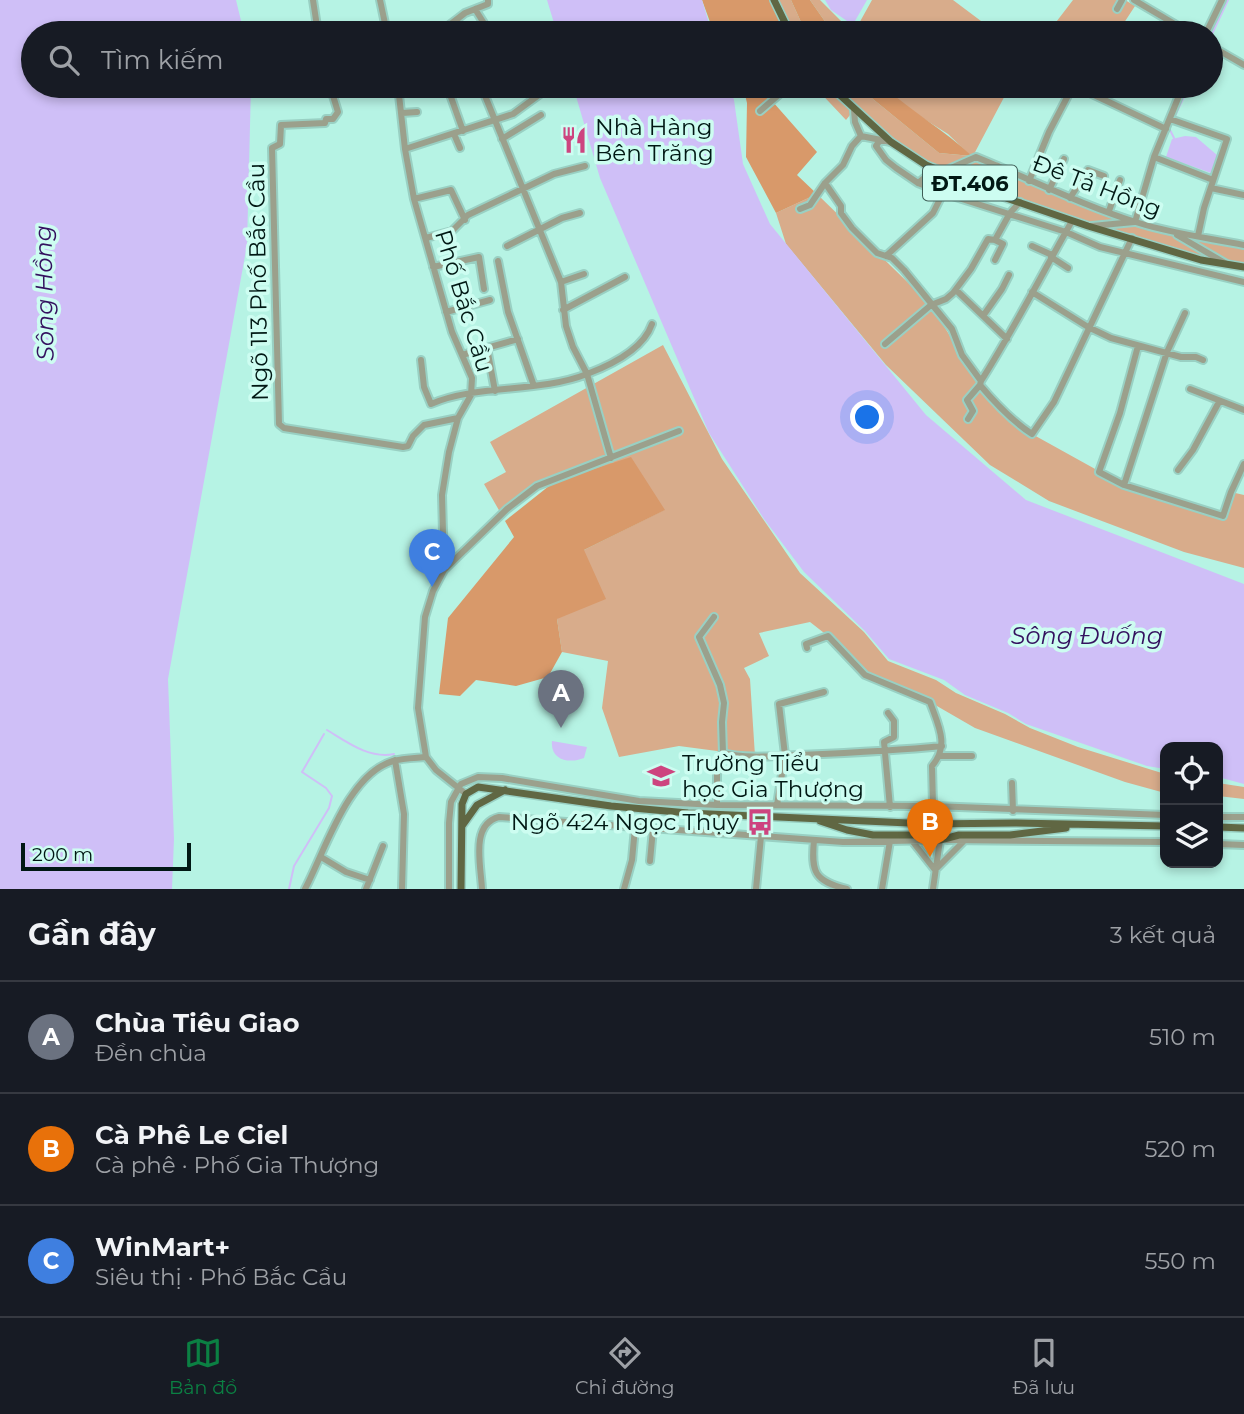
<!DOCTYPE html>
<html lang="vi">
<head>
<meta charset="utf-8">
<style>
  :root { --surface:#171b24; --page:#20242c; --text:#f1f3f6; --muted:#9ea1a6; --line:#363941; --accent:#0b8043 }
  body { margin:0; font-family:Montserrat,sans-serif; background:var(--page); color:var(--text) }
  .controls { position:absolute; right:21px; bottom:21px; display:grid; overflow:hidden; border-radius:14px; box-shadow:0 4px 10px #0003 }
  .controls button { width:63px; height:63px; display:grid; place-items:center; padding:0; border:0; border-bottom:2px solid var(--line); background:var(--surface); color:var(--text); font:35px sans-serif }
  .scale { position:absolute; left:21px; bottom:18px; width:170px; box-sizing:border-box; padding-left:7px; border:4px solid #011814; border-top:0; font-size:19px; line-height:24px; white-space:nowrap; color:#011814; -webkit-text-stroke:5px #cdfdf1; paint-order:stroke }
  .you { position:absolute; left:868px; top:418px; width:24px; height:24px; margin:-18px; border:5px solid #fff; border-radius:50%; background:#1a73e8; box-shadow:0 0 0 10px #1a73e833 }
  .badge { display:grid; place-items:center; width:46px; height:46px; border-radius:50%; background:var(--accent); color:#fff; font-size:23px; font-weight:700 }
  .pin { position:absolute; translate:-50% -58px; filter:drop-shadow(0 2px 4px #0008) }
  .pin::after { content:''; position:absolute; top:37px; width:24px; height:21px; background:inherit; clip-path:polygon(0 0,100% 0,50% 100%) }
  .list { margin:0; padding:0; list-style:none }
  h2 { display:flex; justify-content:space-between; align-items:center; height:91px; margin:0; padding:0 28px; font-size:30px }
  h2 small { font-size:23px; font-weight:400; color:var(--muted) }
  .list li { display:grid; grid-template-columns:46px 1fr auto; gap:21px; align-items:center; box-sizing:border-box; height:112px; padding:0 28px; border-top:2px solid var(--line) }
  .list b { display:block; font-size:26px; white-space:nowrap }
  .list p { margin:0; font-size:23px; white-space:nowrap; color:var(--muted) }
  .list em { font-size:23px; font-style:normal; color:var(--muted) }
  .icon { flex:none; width:38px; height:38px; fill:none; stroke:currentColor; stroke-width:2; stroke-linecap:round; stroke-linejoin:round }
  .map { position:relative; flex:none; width:1244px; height:889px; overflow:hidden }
  .search { position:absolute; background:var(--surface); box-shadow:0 4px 10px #0003; left:21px; right:21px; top:21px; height:77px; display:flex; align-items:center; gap:18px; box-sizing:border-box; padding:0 24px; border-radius:38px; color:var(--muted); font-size:26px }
  .sheet { height:427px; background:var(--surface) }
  nav { display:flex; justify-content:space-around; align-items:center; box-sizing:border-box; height:98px; border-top:2px solid var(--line); background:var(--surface); font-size:19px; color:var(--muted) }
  nav a { display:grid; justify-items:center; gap:4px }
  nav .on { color:var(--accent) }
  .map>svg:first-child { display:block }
  .green { fill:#d8ac8b }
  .forest { fill:#d8996a }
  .water { fill:#cfbff7 }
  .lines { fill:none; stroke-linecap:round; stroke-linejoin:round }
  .stream { stroke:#cfbff7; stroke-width:2 }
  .minor-casing { stroke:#99d0c3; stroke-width:10 }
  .major-casing { stroke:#99d0c3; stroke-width:10 }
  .minor { stroke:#9ba08c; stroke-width:6 }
  .major { stroke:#606743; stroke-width:7 }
  .labels { text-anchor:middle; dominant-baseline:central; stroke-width:7; stroke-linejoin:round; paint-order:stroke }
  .shield { fill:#cdfdf1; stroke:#3e5d56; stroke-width:2 }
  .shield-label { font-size:21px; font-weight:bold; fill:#011814 }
  .poi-label { font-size:23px; fill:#011814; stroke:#cdfdf1; text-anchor:start }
  .street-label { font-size:23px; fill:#011814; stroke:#cdfdf1 }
  .water-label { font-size:24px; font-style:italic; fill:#34115f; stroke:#cdfdf1 }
</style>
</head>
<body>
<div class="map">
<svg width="1244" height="889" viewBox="0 0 1244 889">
  <rect width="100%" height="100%" fill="#b6f3e4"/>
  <path class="green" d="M774,0H791L806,33H790Z
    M810,0H820L842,22L857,27L872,0H953L985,24L988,21L1004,33H838L831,30Z
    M1073,0H1125L1135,6L1120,29L1127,33H1025L1035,21L1050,30Z
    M814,86H857L939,153L971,156L948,134L910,110L883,86H1010L973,156L1135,222L1244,245V267L1228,265L1088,226L926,165L854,110L846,120Z
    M817,194L931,305L980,385L1032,434L1124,485L1223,516L1231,492L1244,495V568L1184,552L1049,501L990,465L886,365L786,244L776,213Z
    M663,345L722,459L800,573L864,632L888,661L936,680L956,693L1005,714L1030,728L1078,747L1165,774V793L1125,782L975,728L930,702L865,675L828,636L810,622L759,633L769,656L744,668L750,679L755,756L679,746L619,757L602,708L608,661L562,652L557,619L584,550L664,510L554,482L551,478L500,512L484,484L506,472L490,442Z
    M1218,783L1244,787V799L1218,796Z"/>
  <path class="forest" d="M702,0H774L790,33H714Z
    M791,0H810L831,30L838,33H806Z
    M743,86H789L773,102L817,152L797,175L817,194L776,213L746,157L747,103Z
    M857,86H883C911,111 944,130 972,156L939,153Z
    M631,457L665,510L584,550L606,599L557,619L562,652L548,677L516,686L476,680L460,696L439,694L448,618L514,537L505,521L554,482Z"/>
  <path class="water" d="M0,0H236L244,33H33V86H251L247,245L168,679L174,839L172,889H0Z
    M547,0H702L712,33H557Z
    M825,0H867L855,21L850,23L831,10Z
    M573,86H729L734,100L743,164L770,224L926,415L1026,500L1244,584V784L1218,777V747H1165V769L1147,766L1026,724L1008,713L965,695L944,680L889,659L865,631L804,572L764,519L709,433L600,178Z
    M1185,136L1196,137L1217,155L1211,173L1166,157L1172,139Z
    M552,741L587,747L584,758C569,764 550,760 552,741Z"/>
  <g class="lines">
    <path class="stream" d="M1211,36L1228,0
      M1175,116L1189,86
      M1171,124L1169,128L1174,138
      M327,730C347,742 369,759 394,754
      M289,889L294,866L329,808L332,796L326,788L302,772L324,734"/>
    <defs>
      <path id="minor" d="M313,0L318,33
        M380,0L387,33
        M1134,0L1190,33
        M475,9L490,33
        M1117,9L1122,0
        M439,33L465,13L488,4V0
        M1206,33L1222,0
        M1211,46L1244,65
        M330,86L338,112L333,119H326L325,123L281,125L280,144L272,148L279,424L284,428L403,447L408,446L413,436L424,425L458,418
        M398,86L405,149L414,199L452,332L472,378L471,395L458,418L449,452L442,495L444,570L433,591L425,617L418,708L426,757L436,770L466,794
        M447,86L463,131
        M1075,86L1166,129
        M760,111L789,86
        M402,113L417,112
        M1170,119L1227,139L1204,208L1198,236
        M454,134L460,148
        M861,136L891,142
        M502,139L541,115
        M880,140L876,146L886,160L896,168L918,183L943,193L1066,232L1100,247L1244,282
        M405,149L513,114L551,86
        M1154,157L1213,180
        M942,172L976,157C1030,179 1084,206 1139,223C1174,234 1209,238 1244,245
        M1029,181L1049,132L1073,86
        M825,183L841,206V213L852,228L877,253L892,258L904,270L952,329L962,355L981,381L980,385C996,404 1012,421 1032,434L1054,402L1132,238
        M918,183L929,174L932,168
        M983,188L998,166
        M1211,188L1244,195
        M1049,190L1064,159
        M1070,198L1088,170L1104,176
        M414,199L451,190L465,220
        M800,209L810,205L825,183L843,165L852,146L861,136L855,122L854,110
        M1109,211L1120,180
        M1135,222L1154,157L1183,86
        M1092,226L1134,222
        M1177,235L1225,263
        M426,238L452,231L468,215L554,174L585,166
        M507,246L562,218L580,213
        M1032,246L1052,255
        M886,256L933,213L943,193
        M1051,257L1068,268
        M995,260L1003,244L995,240
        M498,261L508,312L534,386
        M433,267L479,257L484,289
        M561,282L584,274
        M956,290L1007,339
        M1032,292L1088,327L1111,338L1181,357H1196L1203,360
        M563,310L625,277
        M446,312L490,300
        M983,316L1002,289L1009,275
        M885,344L931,305L946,299L953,293L971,269L988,239L995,240L1010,213L1020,202
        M1138,346L1120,413L1099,472L1124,485L1223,516L1231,492L1244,464
        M487,348L495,391
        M462,355L518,339
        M421,360L424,387L431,404C477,384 539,393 587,374L573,347L566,326L561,282L481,86
        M981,381C1014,329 1042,274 1072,221
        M1190,389L1244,410
        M968,419L973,411L967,400L980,385
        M611,458L587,374C611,365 643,350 652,324
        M1178,470L1193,450L1219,402
        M1124,485L1167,352L1185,313
        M444,570L507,509L537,486L679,431
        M714,617L699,637L720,685L724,703L722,722L723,753
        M807,648L806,644L828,636L865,675L930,702C938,725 950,745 932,766L933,806L930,824
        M888,713L894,721V737L884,742L890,807
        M723,753C747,759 774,756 800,755C847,753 894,751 942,746
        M940,756H972
        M395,760L404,814L402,889
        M1012,783L1013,811
        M717,805V760L723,753
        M777,805L785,755L779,704L824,692
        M1218,817H1244
        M814,840C811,872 814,881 847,889
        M947,840L1165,842
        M913,842L935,870L965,840
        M1218,844L1244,845
        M321,857L346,872L370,880
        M650,861L653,829
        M305,889C325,851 348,774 393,761C403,758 415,758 426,757
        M366,889L383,846
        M449,889V823L451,802L461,784L478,777L502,778L639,801L717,805L933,806L1165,815
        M482,889C481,866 470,824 499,817L843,842L936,840
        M624,889L632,860L635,828
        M756,889L761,836
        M882,889L890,841
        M933,889L940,840"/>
      <path id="major" d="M774,0L790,33
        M830,86L891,142L926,165L1009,199L1088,226L1201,260L1244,267
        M820,821L847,830L873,835H917L940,840L959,835H1010L1066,828
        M462,826L477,805L505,790
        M1218,827L1244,828
        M461,889L462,804L466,794L478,787L611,806L688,813L930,824L1015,823L1165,826"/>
    </defs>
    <use href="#minor" class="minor-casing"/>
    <use href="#major" class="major-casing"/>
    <use href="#minor" class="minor"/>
    <use href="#major" class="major"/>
  </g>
  <defs>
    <symbol id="restaurant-bare" viewBox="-9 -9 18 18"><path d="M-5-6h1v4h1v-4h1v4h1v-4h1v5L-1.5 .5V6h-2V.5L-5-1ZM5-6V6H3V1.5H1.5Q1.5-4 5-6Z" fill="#cd447f" stroke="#cdfdf1" stroke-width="2.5" paint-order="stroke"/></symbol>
    <symbol id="school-bare" viewBox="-9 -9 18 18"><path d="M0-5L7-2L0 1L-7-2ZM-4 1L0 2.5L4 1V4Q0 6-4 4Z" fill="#cd447f" stroke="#cdfdf1" stroke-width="2.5" paint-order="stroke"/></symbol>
    <symbol id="bus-bare" viewBox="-9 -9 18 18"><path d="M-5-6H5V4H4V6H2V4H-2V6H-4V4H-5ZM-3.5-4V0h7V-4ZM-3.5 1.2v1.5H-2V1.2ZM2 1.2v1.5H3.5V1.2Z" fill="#cd447f" stroke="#cdfdf1" stroke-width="2.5" paint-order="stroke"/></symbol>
  </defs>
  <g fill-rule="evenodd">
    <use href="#restaurant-bare" x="555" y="121" width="38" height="38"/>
    <use href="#school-bare" x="642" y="757" width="38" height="38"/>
    <use href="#bus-bare" x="741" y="803" width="38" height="38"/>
  </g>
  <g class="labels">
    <rect class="shield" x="923" y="165.5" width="94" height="35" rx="5"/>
    <g class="shield-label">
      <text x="970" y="183">ĐT.406</text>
    </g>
    <g class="poi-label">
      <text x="595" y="127">Nhà Hàng<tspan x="595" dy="26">Bên Trăng</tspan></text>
      <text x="682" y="763">Trường Tiểu<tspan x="682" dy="26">học Gia Thượng</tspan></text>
      <text x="739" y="822" text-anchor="end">Ngõ 424 Ngọc Thụy</text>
    </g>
    <g class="street-label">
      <text transform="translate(1097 186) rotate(21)">Đê Tả Hồng</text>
      <text transform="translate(258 282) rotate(-91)">Ngõ 113 Phố Bắc Cầu</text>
      <text transform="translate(464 301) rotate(73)">Phố Bắc Cầu</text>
    </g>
    <g class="water-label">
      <text transform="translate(44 293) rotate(-91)">Sông Hồng</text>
      <text x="1087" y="635">Sông Đuống</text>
    </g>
  </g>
</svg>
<div class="controls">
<button><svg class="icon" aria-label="locate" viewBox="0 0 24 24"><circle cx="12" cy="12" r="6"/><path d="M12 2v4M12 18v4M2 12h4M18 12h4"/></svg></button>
<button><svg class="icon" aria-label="layers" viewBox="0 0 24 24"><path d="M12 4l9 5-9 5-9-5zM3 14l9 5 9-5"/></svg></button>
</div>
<div class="scale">200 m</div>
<div class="you"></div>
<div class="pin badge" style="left:561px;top:728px;background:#6b7280">A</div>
<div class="pin badge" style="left:930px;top:857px;background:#e8710a">B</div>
<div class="pin badge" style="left:432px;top:587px;background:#3f7fe0">C</div>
<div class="search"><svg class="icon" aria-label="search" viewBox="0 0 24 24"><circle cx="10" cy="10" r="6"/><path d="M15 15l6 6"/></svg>Tìm kiếm</div>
</div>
<section class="sheet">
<h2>Gần đây<small>3 kết quả</small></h2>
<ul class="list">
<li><span class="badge" style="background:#6b7280">A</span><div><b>Chùa Tiêu Giao</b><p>Đền chùa</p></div><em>510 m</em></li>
<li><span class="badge" style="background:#e8710a">B</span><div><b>Cà Phê Le Ciel</b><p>Cà phê · Phố Gia Thượng</p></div><em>520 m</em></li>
<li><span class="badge" style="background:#3f7fe0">C</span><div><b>WinMart+</b><p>Siêu thị · Phố Bắc Cầu</p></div><em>550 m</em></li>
</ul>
</section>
<nav>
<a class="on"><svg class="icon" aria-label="map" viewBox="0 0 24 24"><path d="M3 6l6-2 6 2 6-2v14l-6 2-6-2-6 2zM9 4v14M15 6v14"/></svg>Bản đồ</a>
<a><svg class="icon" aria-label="directions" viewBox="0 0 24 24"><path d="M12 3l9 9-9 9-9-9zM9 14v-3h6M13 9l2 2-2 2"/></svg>Chỉ đường</a>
<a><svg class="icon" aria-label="saved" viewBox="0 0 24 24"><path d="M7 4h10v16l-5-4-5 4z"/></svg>Đã lưu</a>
</nav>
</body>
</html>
